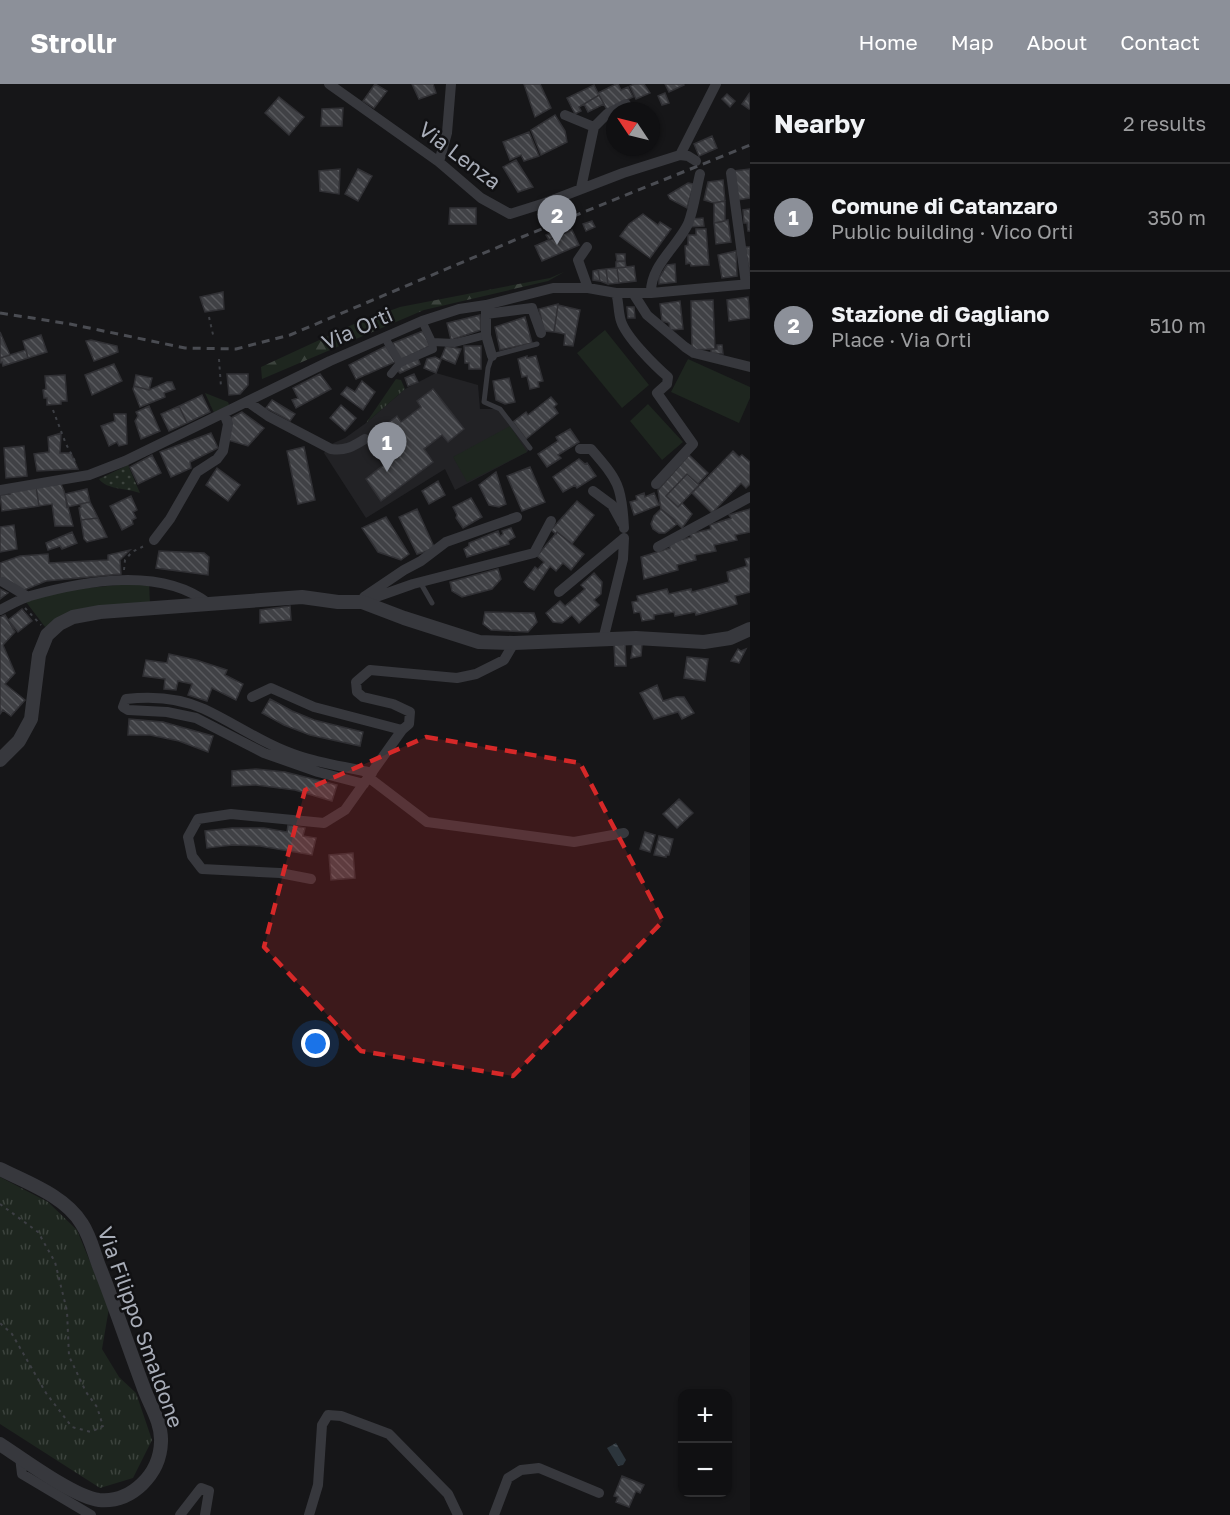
<!DOCTYPE html>
<html lang="en">
<head>
<meta charset="utf-8">
<style>
  :root { --surface:#101012; --page:#1e1e20; --text:#f1f3f6; --muted:#9c9d9f; --line:#303032; --accent:#8c9099 }
  body { margin:0; font-family:"Golos Text",sans-serif; background:var(--page); color:var(--text) }
  .controls { position:absolute; right:18px; bottom:18px; display:grid; overflow:hidden; border-radius:12px; box-shadow:0 2px 4px #0004 }
  .controls button { width:54px; height:54px; display:grid; place-items:center; padding:0; border:0; border-bottom:2px solid var(--line); background:var(--surface); color:var(--text); font:30px sans-serif }
  .compass { position:absolute; left:606px; top:18px; width:54px; height:54px; border-radius:50%; background:var(--surface); box-shadow:0 2px 4px #0004; rotate:305deg }
  .you { position:absolute; left:316px; top:960px; width:21px; height:21px; margin:-15px; border:4px solid #fff; border-radius:50%; background:#1a73e8; box-shadow:0 0 0 9px #1a73e833 }
  .badge { display:grid; place-items:center; width:39px; height:39px; border-radius:50%; background:var(--accent); color:#fff; font-size:20px; font-weight:700 }
  .pin { position:absolute; translate:-50% -50px; filter:drop-shadow(0 2px 3px #0008) }
  .pin::after { content:''; position:absolute; top:32px; width:21px; height:18px; background:inherit; clip-path:polygon(0 0,100% 0,50% 100%) }
  .list { margin:0; padding:0; list-style:none }
  h2 { display:flex; justify-content:space-between; align-items:center; height:78px; margin:0; padding:0 24px; font-size:26px }
  h2 small { font-size:20px; font-weight:400; color:var(--muted) }
  .list li { display:grid; grid-template-columns:39px 1fr auto; gap:18px; align-items:center; box-sizing:border-box; height:108px; padding:0 24px; border-top:2px solid var(--line) }
  .list b { display:block; font-size:22px; white-space:nowrap }
  .list p { margin:0; font-size:20px; white-space:nowrap; color:var(--muted) }
  .list em { font-size:20px; font-style:normal; color:var(--muted) }
  .map { position:relative; flex:none; width:750px; height:1431px; overflow:hidden }
  header { display:flex; align-items:center; gap:36px; box-sizing:border-box; height:84px; padding:0 30px; background:var(--accent); color:#fff }
  header strong { font-size:28px }
  nav { display:flex; gap:33px; margin-inline-start:auto; font-size:21px }
  main { display:flex }
  aside { flex:1; background:var(--surface) }
  .map>svg:first-child { display:block }
  .built { fill:#222225 }
  .grass { fill:url(#grass-tufts) }
  .forest { fill:url(#forest-firs) }
  .park { fill:#1e261f }
  .garden { fill:url(#garden-dots) }
  .water { fill:url(#water-ripples) }
  .building { fill:url(#building-back-hatch); stroke:#303034; stroke-width:1.5 }
  .lines { fill:none; stroke-linecap:round; stroke-linejoin:round }
  .path { stroke:#3d3f44; stroke-width:2; stroke-dasharray:3 4.5; stroke-linecap:butt }
  .service { stroke:#37383d; stroke-width:5 }
  .pedestrian { stroke:#37383d; stroke-width:8 }
  .minor { stroke:#37383d; stroke-width:10 }
  .tertiary { stroke:#37383d; stroke-width:14 }
  .rail { stroke:#4a4c52; stroke-width:3; stroke-dasharray:8 6; stroke-linecap:butt }
  .marked { fill:#d62828; fill-opacity:0.2; stroke:#d62828; stroke-width:4.5; stroke-dasharray:12 8; stroke-linejoin:round }
  .labels { text-anchor:middle; dominant-baseline:central; stroke-width:5; stroke-linejoin:round; paint-order:stroke }
  .street-label { font-size:21px; fill:#a8adb8; stroke:#111113 }
</style>
</head>
<body>
<header>
<strong>Strollr</strong>
<nav><a>Home</a><a>Map</a><a>About</a><a>Contact</a></nav>
</header>
<main>
<div class="map">
<svg width="750" height="1431" viewBox="0 0 750 1431">
  <defs>
    <pattern id="grass-tufts" width="24" height="20" patternUnits="userSpaceOnUse" patternTransform="scale(1.5)"><rect width="24" height="20" fill="#1e261f"/><path d="M3 7l-1-3M5 7V3M7 7l1-3M15 17l-1-3M17 17v-4M19 17l1-3" fill="none" stroke="#3c433d"/></pattern>
    <pattern id="forest-firs" width="22" height="20" patternUnits="userSpaceOnUse" patternTransform="scale(1.5)"><rect width="22" height="20" fill="#1e261f"/><path d="M5 1l3.5 6h-7zM16 11l3.5 6h-7z" fill="#3c433d"/></pattern>
    <pattern id="garden-dots" width="8" height="8" patternUnits="userSpaceOnUse" patternTransform="scale(1.5)"><rect width="8" height="8" fill="#1e261f"/><path d="M2 2h.1M6 6h.1" fill="none" stroke="#3c433d" stroke-width="1.8" stroke-linecap="round"/></pattern>
    <pattern id="water-ripples" width="26" height="14" patternUnits="userSpaceOnUse" patternTransform="scale(1.5)"><rect width="26" height="14" fill="#2c353c"/><path d="M2 4q2-2 4 0t4 0M15 11q2-2 4 0t4 0" fill="none" stroke="#485056"/></pattern>
    <pattern id="building-back-hatch" width="6" height="6" patternUnits="userSpaceOnUse" patternTransform="scale(1.5)"><rect width="6" height="6" fill="#404145"/><path d="M-1 5l2 2M0 0l6 6M5-1l2 2" fill="none" stroke="#595a5e"/></pattern>
  </defs>
  <rect width="100%" height="100%" fill="#161618"/>
  <path class="built" d="M436,289L478,301L480,325H500L530,364L527,368L455,406L445,385L366,434L324,369L329,361L345,354L366,339L405,305Z"/>
  <path class="grass" d="M396,295L401,296L405,305L366,339Z
    M205,309L228,318L231,326L216,333Z
    M0,1093L48,1118L77,1146L109,1224L102,1265L119,1293L136,1309L152,1356L133,1394L100,1404L0,1340Z"/>
  <path class="forest" d="M564,188L548,197L424,226L262,295L261,283L354,240L400,223L550,194Z"/>
  <path class="park" d="M605,246L649,301L622,324L577,269Z
    M688,275L750,303V314L739,339L671,308Z
    M648,320L683,358L662,376L630,337Z
    M510,342L527,368L467,398L453,373Z
    M149,498L150,519L71,528L45,543L26,518L55,507Z"/>
  <path class="garden" d="M128,381L140,409C127,404 107,406 99,395Z"/>
  <path class="water" d="M616,1359L626,1376L623,1381L618,1382L607,1364Z"/>
  <path class="building" d="M375,0L387,7L374,24L363,17Z
    M412,0H433L436,9L419,15Z
    M524,0H540L551,24L535,33Z
    M616,0H618L621,6L628,3L633,13L607,26L599,11L579,23L581,27L575,30L567,14L594,1L598,9Z
    M634,0H644L650,9L636,15L630,2Z
    M665,0H683L684,1L669,8Z
    M665,9L669,19L662,21L658,12Z
    M727,10L735,17L730,23L722,15Z
    M749,10L750,24L749,25L742,20Z
    M599,11L604,20L588,28L584,20Z
    M279,13L304,33L289,51L265,29Z
    M343,24L342,42H321L322,25Z
    M555,31L565,47L567,58L541,71L531,46Z
    M529,48L539,72L524,77L521,71L510,76L503,58Z
    M712,52L717,64L699,72L694,60Z
    M516,76L533,103L518,108L503,83Z
    M340,85L339,110L320,107L319,87Z
    M358,85L372,92L358,117L345,110Z
    M750,85V114L738,116L734,87Z
    M723,96L725,117L714,119L704,116L708,98Z
    M688,99L694,100L687,124L670,115L668,111Z
    M725,117V137L714,139V119Z
    M450,124H476V140H449Z
    M750,125V147H748L747,139H744L743,126Z
    M643,130L658,141L660,138L671,145L650,174L620,152L629,140Z
    M703,134L704,142L688,143L692,135Z
    M728,136L731,158L716,160L714,139Z
    M592,137L595,143L586,147L583,140Z
    M566,142L569,147L549,156L546,151Z
    M696,145H706L709,181L691,182L690,179L686,180L685,162L688,161V151H696Z
    M572,146L579,161L542,177L535,162Z
    M745,163H750V192Z
    M736,167L737,192L722,194L718,171Z
    M616,170H625V177H617Z
    M625,177L626,183L616,184V178Z
    M675,180L676,198L659,200V194L667,181Z
    M634,182L636,197L619,199L617,184Z
    M617,184L619,199L608,200L606,185Z
    M606,185L608,200L600,197L598,186Z
    M598,186L600,197L593,196V187Z
    M223,208L224,225L205,228L200,213Z
    M748,213L750,234L729,237L727,216Z
    M713,216L715,265L692,266L691,217Z
    M680,217L683,245L670,246L669,239L662,237L660,220Z
    M558,220L554,248L544,247L539,225Z
    M558,221L580,226L573,262L564,261L565,250L554,248Z
    M627,223H634L635,234H628Z
    M480,231L481,246L451,256L447,239Z
    M525,233L532,259L500,266L495,243Z
    M423,247L430,262L399,277L393,259Z
    M0,248L10,271L0,274Z
    M41,251L47,268L28,274L23,257Z
    M91,256L117,262L118,268L94,277L86,257Z
    M717,261H722L723,270L711,269V265H717Z
    M386,262L395,278L356,295L349,281Z
    M446,262L461,265L455,280L441,274Z
    M464,262H481V285H469V279H465Z
    M26,266L28,274L3,282L2,278L0,279V274Z
    M417,272L420,280L400,289L396,285Z
    M527,272V274L536,272L543,297L538,298L539,303L530,305L527,292L522,293L518,275Z
    M435,273L441,276L436,289L424,284L427,275Z
    M114,280L122,297L92,311L85,291Z
    M227,290H248V301L240,310L229,311Z
    M320,290L331,305L296,324L292,316L298,314L293,304Z
    M414,290L418,298L408,302L405,294Z
    M65,291L67,317H61V320L47,321V314H44L43,306L46,305L45,292Z
    M136,291L152,294L149,306L134,302Z
    M509,294L515,318L505,320L496,316L493,297Z
    M362,297L375,308L363,326L341,310L347,303L355,308Z
    M167,298H172L175,305L164,309L165,313L140,323L133,305L134,302L149,306Z
    M433,305L464,345L448,358L442,351L424,365L433,378L381,417L366,395L392,374L375,349L397,332L401,338L421,323L417,317Z
    M202,311L210,328L187,339L179,322Z
    M551,313L557,320L554,323L558,329L526,355L513,338L526,328L528,331Z
    M272,316L295,330L290,337L266,324Z
    M341,321L356,334L345,347L330,334Z
    M149,322L160,347L141,355L135,337L138,332L136,328Z
    M179,322L187,339L169,347L161,330Z
    M242,328L264,344L248,362L228,356L231,334Z
    M114,330H126L127,360L119,362L117,358L109,362L101,342L115,337Z
    M570,345L579,358L558,371L561,374L547,383L538,370L558,357L556,353Z
    M61,349L60,369H71L78,385L37,387L34,370L49,368L48,353Z
    M211,349L218,364L190,378L191,384L171,393L160,368Z
    M24,362L27,392L6,394L4,364Z
    M304,363L315,416L298,420L287,367Z
    M733,367L739,373L742,371L750,378V400L746,404L741,399L712,429L692,409Z
    M152,371L161,389L138,400L130,383Z
    M689,371L708,389L698,400L687,390L666,412L678,423L682,419L692,430L682,444L661,425L658,406Z
    M579,375L585,380L587,379L596,392L577,404L575,401L563,408L553,393Z
    M530,383L545,418L522,427L507,392Z
    M217,384L240,401L228,417L206,401Z
    M496,388L506,420L499,423L489,421L479,401Z
    M687,390L699,401L678,423L666,412Z
    M438,397L445,411L429,420L422,407Z
    M61,400L64,407L73,442H55L52,420L39,422L36,402Z
    M36,403L39,422L2,427L0,411L10,410V407Z
    M87,405L90,418L67,423L65,410Z
    M644,409L645,413L654,409L659,421L634,431L630,418L637,416L636,412Z
    M131,412L137,426L133,428L136,434L132,436L133,440L122,446L110,422Z
    M471,414L482,433L463,444L456,434L457,431L453,423Z
    M577,417L594,431L572,460L557,448L556,450L551,446Z
    M90,418L98,434L81,436L79,424L81,423L80,420Z
    M417,425L435,465L417,470L399,433Z
    M661,425L675,436L673,437L677,440L665,449H659L653,445L651,440L654,432Z
    M750,425V448L735,451L737,456L714,461L716,467L695,471L696,476L677,481L678,486L644,495L641,473L670,464L669,459L691,453L690,450L711,445L710,441L731,434L729,431Z
    M386,433L409,470L401,476L378,468L362,444Z
    M98,434L107,453L87,458L84,455L81,436Z
    M14,441L17,465L0,468V443Z
    M511,444L515,453L508,457L509,460L467,473L464,465L469,462V459L498,447L500,452L503,450L502,447Z
    M72,448L77,459L62,465L60,462L48,466L46,459Z
    M557,448L584,470L571,486L563,479L556,487L550,482L534,506L528,503L524,498L535,483L538,485L544,478L537,472Z
    M130,466L120,476L121,490L46,497L22,507L0,497V479L20,472L48,470L49,479L108,476V471Z
    M159,467L204,469L209,473L208,491L156,484Z
    M750,474V508L735,512L737,520L696,531L695,528L675,532L674,528L654,531V535L642,537L640,528L634,529L632,518L638,517L637,512L667,505L669,510L691,505L692,508L729,498L727,488L747,482L745,475Z
    M498,485L501,495L492,505L462,513L452,507L450,498Z
    M594,489L602,498L601,510L594,516L599,521L579,539L572,531L562,539L553,538L546,529L560,517L565,522L585,505L581,501Z
    M0,505L8,509L0,515Z
    M290,522L291,536L260,539V526Z
    M22,525L32,537L18,548L8,536Z
    M485,528L534,529L537,538L528,548L491,546L483,540Z
    M5,531L15,548L3,561L15,589L5,600L25,616L11,632L3,626L0,630V533Z
    M633,559L642,560L641,572L631,574Z
    M614,560H625L626,582H615Z
    M738,565L741,567L746,565L739,579L731,577Z
    M169,570L196,576L227,586L225,591L243,600L236,616L212,604L207,617L188,611L192,600L178,597L176,606L164,605L165,595L143,592L146,576L167,579Z
    M687,573L708,575L705,597L684,594Z
    M657,601L663,617L676,613H684L694,629L682,635L678,628L654,635L640,609Z
    M270,615L292,627L314,636L363,648L360,662L310,651L284,641L262,629Z
    M129,635L163,638L213,652L208,668L179,657L150,651H128Z
    M256,685L285,688L337,701L332,717L295,706L256,701L232,702V687Z
    M679,715L693,729L677,744L663,730Z
    M288,741L305,744L303,752L316,754L312,771L260,762L232,761L207,764L205,747L232,744H264L287,748Z
    M645,748L655,751L650,768L640,765Z
    M659,752L673,755L669,771H666V773L654,771Z
    M353,769L355,794L331,796L329,771Z
    M622,1392L644,1401L640,1409L636,1407L629,1423L616,1418L618,1413L614,1412Z"/>
  <g class="lines">
    <path class="path" d="M209,233L214,255
      M219,275L221,303
      M53,326L66,360L77,381
      M124,486L125,476L132,468L146,461
      M25,524L41,541
      M0,1120L38,1148L55,1178L67,1227L69,1272L86,1308L97,1323L103,1342L91,1348L72,1343L46,1309L12,1250L0,1239"/>
    <path class="service" d="M530,364L500,325L484,318L488,284L492,272L537,260
      M420,498L432,519"/>
    <path class="pedestrian" d="M422,237L432,258
      M385,254L400,279
      M391,290L400,279L433,265L432,258L455,259L486,251"/>
    <path class="minor" d="M329,0L439,78L481,114L510,130L545,119L623,89L680,71L688,72L696,77
      M565,31L594,43
      M680,71L716,0
      M439,78L447,49L451,0
      M731,89L746,200
      M581,104L594,43L607,30L626,20
      M587,163L578,176L588,204
      M616,209C619,218 618,228 621,237C626,253 655,282 668,293L667,300L657,309L693,360L656,400
      M633,209L647,231L685,263L694,269L750,283
      M651,209C650,182 677,163 688,140C694,125 696,106 700,90
      M486,224V251L492,272
      M486,230L532,224L541,249
      M248,318L268,332L331,365C345,367 352,363 365,355
      M580,365H591C618,396 622,402 624,444
      M0,406L89,391L125,377L330,277L422,237L459,225L486,221L553,204H588L616,209H651L750,200
      M593,407L612,421L622,439
      M154,456L170,435L197,388L217,375L223,367L228,340L224,329
      M658,463L750,413
      M3,498L28,513
      M559,508L624,454L623,475L603,556
      M364,513L404,486L421,477L446,458L517,433
      M362,518L413,500L534,469L551,437
      M0,526C10,521 20,515 30,512C84,497 161,482 209,520
      M252,613L271,604L314,623L402,646
      M368,693L427,738L574,758L624,749
      M364,700L318,688L264,669L196,634L167,628L128,626L123,623L126,615C152,612 180,614 204,625C236,640 265,661 299,672C323,680 348,683 372,689
      M311,795L280,789L202,785L192,772L188,753L198,735L231,730L324,739L345,726L402,646L409,640L410,628L393,620L363,613L357,608L356,598L370,586L457,594L476,590L504,576L514,559
      M20,1373L22,1390L91,1431
      M180,1431L201,1404L209,1407L205,1431
      M309,1431L318,1401L322,1341L328,1331L341,1332L389,1350L448,1410L458,1431
      M494,1431L508,1394L521,1386L539,1384L599,1409"/>
    <path class="tertiary" d="M0,676L19,657L31,635L39,571L47,551L59,540L73,533L100,528L302,513L338,518H362L404,534L479,558L514,559L636,554L704,558L730,554L750,545
      M0,1085C28,1099 65,1112 82,1140C90,1152 94,1169 99,1182C115,1222 128,1262 143,1302C149,1320 162,1338 161,1358C160,1390 132,1419 99,1416C74,1413 23,1375 0,1360"/>
    <path class="rail" d="M0,229L70,240L185,264L236,265L290,251L522,153L750,61"/>
  </g>
  <path class="marked" d="M426,653L580,679L663,837L513,992L361,967L264,863L305,706Z"/>
  <g class="labels">
    <g class="street-label">
      <text transform="translate(460 71) rotate(37)">Via Lenza</text>
      <text transform="translate(357 244) rotate(-24)">Via Orti</text>
      <text transform="translate(141 1243) rotate(70)">Via Filippo Smaldone</text>
    </g>
  </g>
</svg>
<div class="controls">
<button>+</button>
<button>−</button>
</div>
<svg class="compass" viewBox="-18 -18 36 36"><path d="M0-13l5 13h-10z" fill="#e53935"/><path d="M0 13l5-13h-10z" fill="#9c9d9f"/></svg>
<div class="you"></div>
<div class="pin badge" style="left:387px;top:388px">1</div>
<div class="pin badge" style="left:557px;top:161px">2</div>
</div>
<aside>
<h2>Nearby<small>2 results</small></h2>
<ul class="list">
<li><span class="badge">1</span><div><b>Comune di Catanzaro</b><p>Public building · Vico Orti</p></div><em>350 m</em></li>
<li><span class="badge">2</span><div><b>Stazione di Gagliano</b><p>Place · Via Orti</p></div><em>510 m</em></li>
</ul>
</aside>
</main>
</body>
</html>
